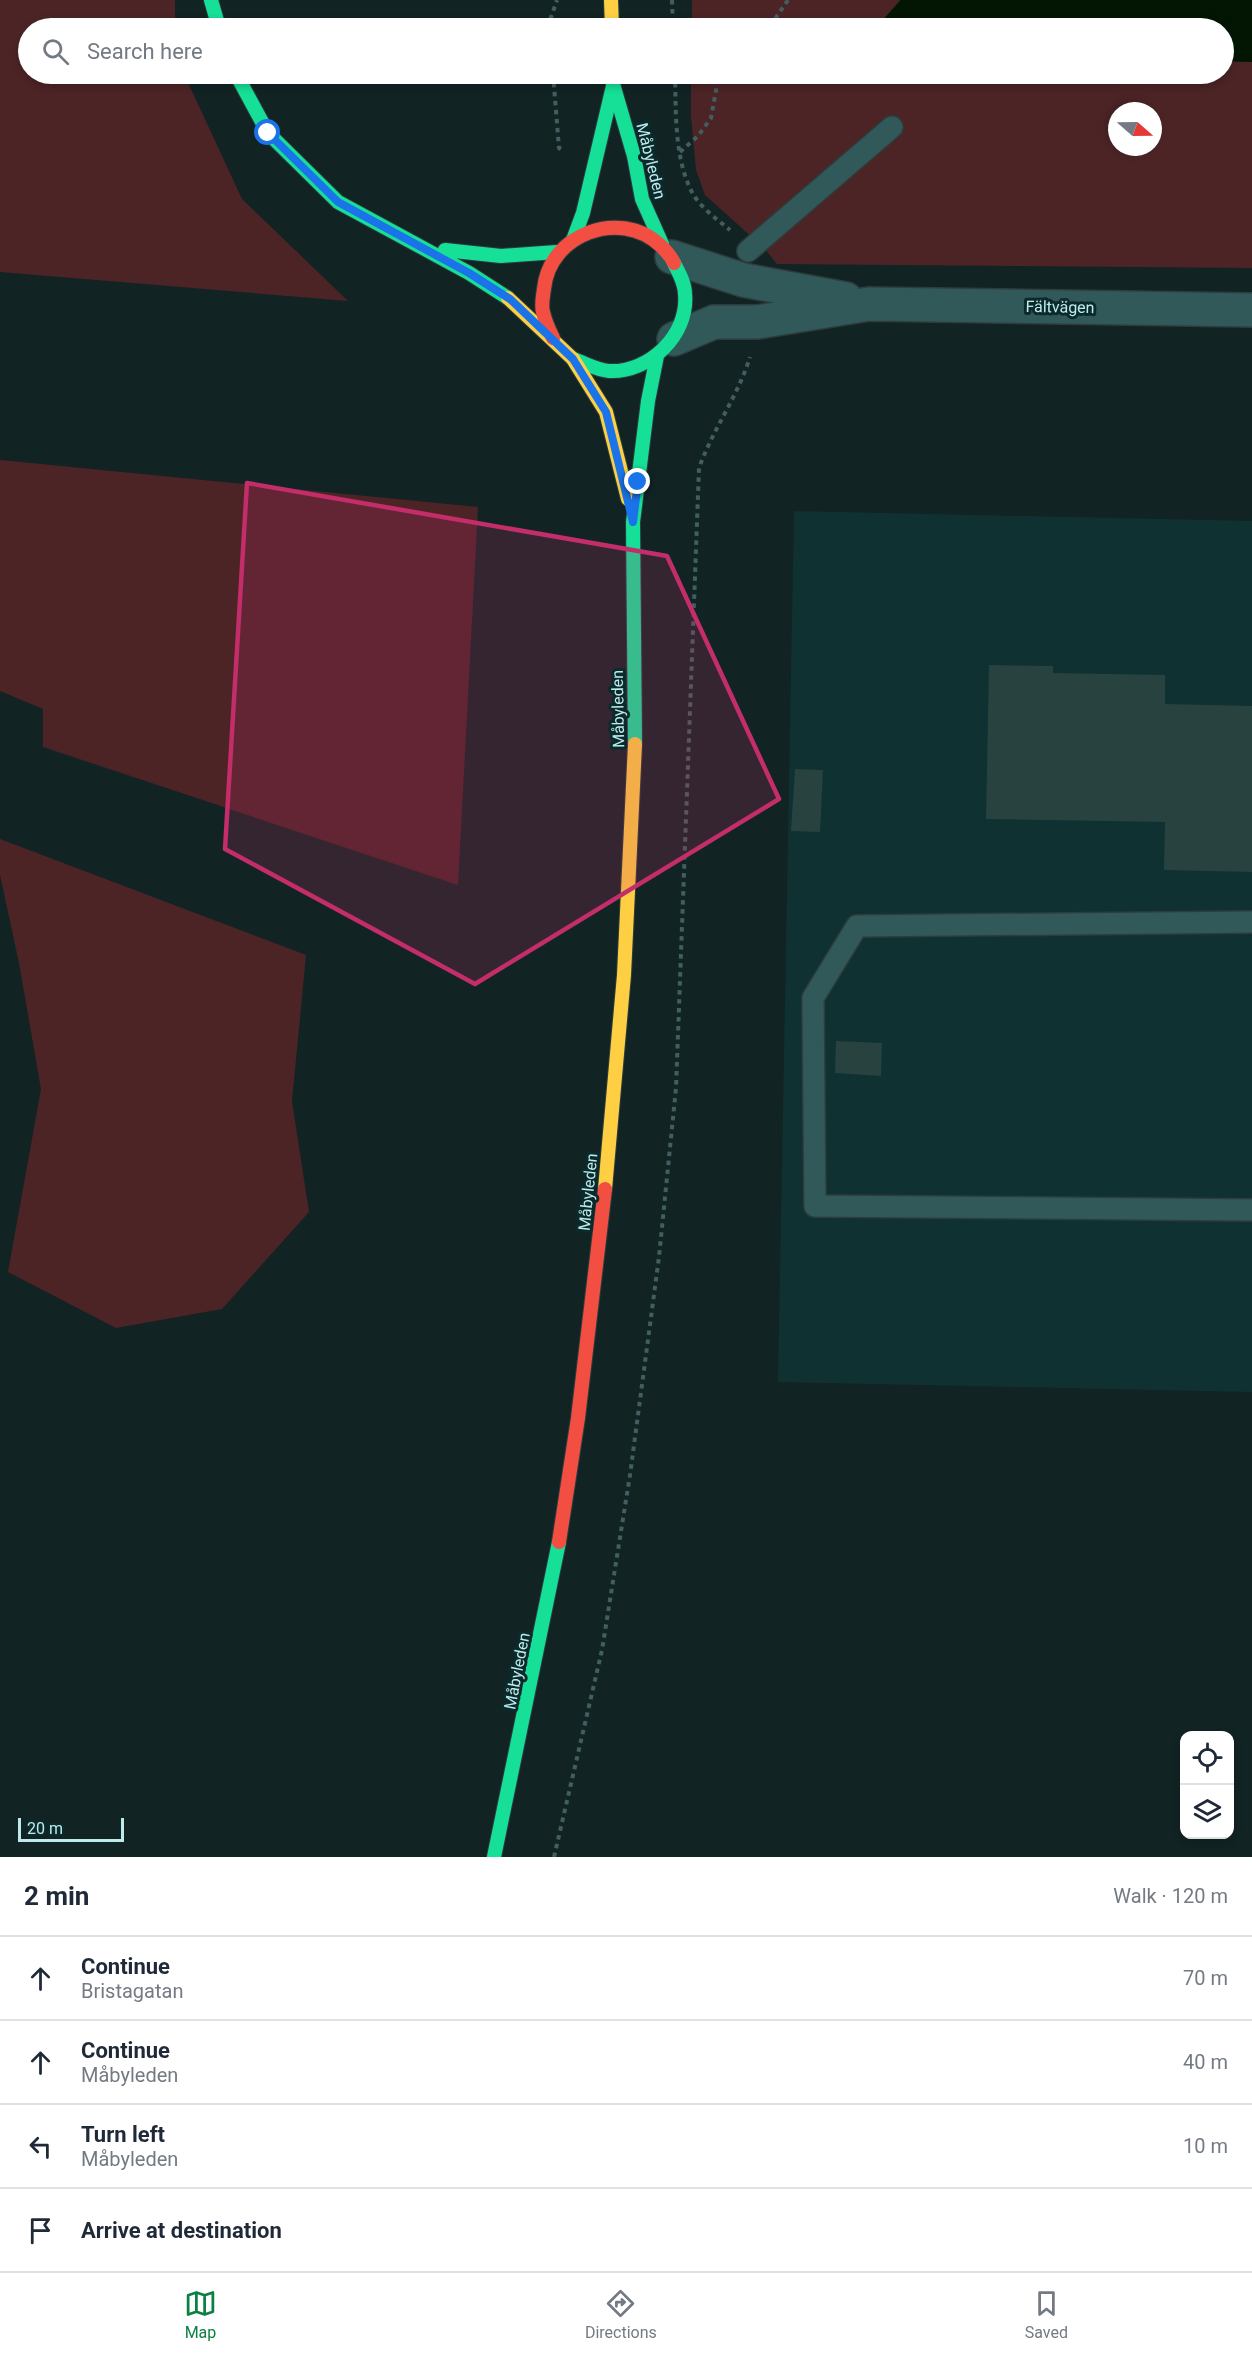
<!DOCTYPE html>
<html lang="en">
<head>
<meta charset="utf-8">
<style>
  :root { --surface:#fff; --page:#f2f2f3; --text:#1f2937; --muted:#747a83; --line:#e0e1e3; --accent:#0b8043 }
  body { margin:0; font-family:Roboto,sans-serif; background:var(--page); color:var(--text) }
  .controls { position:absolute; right:18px; bottom:18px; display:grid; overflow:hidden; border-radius:12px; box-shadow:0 3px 9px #0003 }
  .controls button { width:54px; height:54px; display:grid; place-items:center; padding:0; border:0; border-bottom:2px solid var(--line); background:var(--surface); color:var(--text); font:30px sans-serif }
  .compass { position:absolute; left:1108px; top:102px; width:54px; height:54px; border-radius:50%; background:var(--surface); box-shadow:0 3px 9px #0003; rotate:110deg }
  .scale { position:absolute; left:18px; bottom:15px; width:106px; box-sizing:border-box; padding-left:6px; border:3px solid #beeaec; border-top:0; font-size:16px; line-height:21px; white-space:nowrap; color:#beeaec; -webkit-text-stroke:4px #0b2a2b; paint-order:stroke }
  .stop { position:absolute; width:18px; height:18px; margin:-14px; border:4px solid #1a73e8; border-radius:50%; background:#fff }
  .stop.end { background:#1a73e8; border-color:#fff; box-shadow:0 2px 6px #0008 }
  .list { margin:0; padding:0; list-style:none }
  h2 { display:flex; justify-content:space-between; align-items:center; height:78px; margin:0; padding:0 24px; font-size:26px }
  h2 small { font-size:20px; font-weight:400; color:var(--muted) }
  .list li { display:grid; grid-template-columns:39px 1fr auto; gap:18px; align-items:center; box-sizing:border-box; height:84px; padding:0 24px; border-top:2px solid var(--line) }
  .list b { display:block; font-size:22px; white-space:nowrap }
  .list p { margin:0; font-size:20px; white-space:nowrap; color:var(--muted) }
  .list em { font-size:20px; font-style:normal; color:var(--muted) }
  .icon { flex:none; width:33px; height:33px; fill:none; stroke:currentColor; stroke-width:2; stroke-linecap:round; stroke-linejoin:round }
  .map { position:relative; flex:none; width:1252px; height:1857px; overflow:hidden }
  .search { position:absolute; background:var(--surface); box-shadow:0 3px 9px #0003; left:18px; right:18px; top:18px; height:66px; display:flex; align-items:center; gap:15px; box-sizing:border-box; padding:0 21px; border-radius:33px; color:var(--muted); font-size:22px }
  .sheet { height:414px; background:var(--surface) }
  nav { display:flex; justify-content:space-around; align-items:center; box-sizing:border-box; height:84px; border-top:2px solid var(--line); background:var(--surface); font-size:16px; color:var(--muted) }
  nav a { display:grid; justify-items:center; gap:3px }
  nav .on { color:var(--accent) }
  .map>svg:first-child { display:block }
  .built { fill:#0f3132 }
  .green { fill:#4c2426; fill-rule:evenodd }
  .water { fill:#031603 }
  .building { fill:#284240 }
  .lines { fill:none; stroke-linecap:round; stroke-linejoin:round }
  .lane-casing { stroke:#2d3d3d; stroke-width:24 }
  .street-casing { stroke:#2d3d3d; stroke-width:36 }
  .fast-casing { stroke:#2d3d3d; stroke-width:16 }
  .slow-casing { stroke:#2d3d3d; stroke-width:16 }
  .jam-casing { stroke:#2d3d3d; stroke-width:16 }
  .path { stroke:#425e60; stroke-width:4; stroke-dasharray:4.5 4.5; stroke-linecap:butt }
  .lane { stroke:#32595a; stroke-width:21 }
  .street { stroke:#32595a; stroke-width:33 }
  .fast { stroke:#16e098; stroke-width:14 }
  .slow { stroke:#ffcf43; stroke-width:14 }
  .jam { stroke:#f24e42; stroke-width:14 }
  .route { stroke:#1a73e8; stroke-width:8 }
  .marked { fill:#c22d6a; fill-opacity:0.2; stroke:#c22d6a; stroke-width:4.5; stroke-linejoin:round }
  .labels { text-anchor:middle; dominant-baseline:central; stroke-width:6; stroke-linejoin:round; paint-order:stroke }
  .street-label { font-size:16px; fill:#beeaec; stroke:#0b2a2b }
</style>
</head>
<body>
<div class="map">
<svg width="1252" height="1857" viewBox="0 0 1252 1857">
  <rect width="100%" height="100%" fill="#122324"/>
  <path class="built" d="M794,511L1252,521V1392L778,1382Z"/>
  <path class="green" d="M0,0H175V28H28V74H184L242,199L348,301L0,272Z
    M692,0H900L876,28H692Z
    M1224,61L1252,62V268L777,264L764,248L705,195L696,170L691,117V74H1224ZM1117,111H1153V147H1117Z
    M0,460L478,507L458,885L43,747V709L0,691Z
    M0,839L306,955L292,1101L309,1212L222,1309L116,1328L8,1272L41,1089L19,963L0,875Z"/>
  <path class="water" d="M901,0H1252V62L1224,61V28H876Z"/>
  <path class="building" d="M989,665L1053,666V673L1165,675V704L1252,706V872L1164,870L1165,822L986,819Z
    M795,769L823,770L820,832L791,831Z
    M836,1041L882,1043L881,1076L835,1073Z"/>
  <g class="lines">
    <defs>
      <path id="lane" d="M748,251L892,127
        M1252,922L857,926L813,998L815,1206L1252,1210"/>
      <path id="street" d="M672,257L743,280L846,299
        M674,339L714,322H757L869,304L1252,310"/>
      <path id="fast" d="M211,0L219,28
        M236,74L268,133L338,202L469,273L508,298
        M613,74V84L634,156L642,199L662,244
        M573,240L583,213L613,86
        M445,250L501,256L557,252
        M573,359C585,363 596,370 609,371C649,373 689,335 685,294C685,283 679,273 674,263
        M635,744L633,522L648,401L657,356
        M494,1857L559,1542"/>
      <path id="slow" d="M611,0L612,28
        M508,298L573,359L606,412L628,499
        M605,1189L624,975L635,744"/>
      <path id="jam" d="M553,338C549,330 545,321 543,312C541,305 543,296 544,289C549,234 620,208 660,245C666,251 671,256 674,263
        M559,1542L578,1418L605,1189"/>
    </defs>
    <use href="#lane" class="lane-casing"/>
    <use href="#street" class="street-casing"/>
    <use href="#fast" class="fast-casing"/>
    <use href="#slow" class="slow-casing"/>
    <use href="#jam" class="jam-casing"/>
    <path class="path" d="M672,0L673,28
      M549,28V23L557,0
      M750,28L775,19L788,0
      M553,74L559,148L562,150
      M675,74C676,111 674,160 693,194C702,209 717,219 730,230
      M680,152L698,136L711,118L719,74
      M554,1857L602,1650L630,1475L659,1257L676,1088L699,468C713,429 738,396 750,357"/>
    <use href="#lane" class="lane"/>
    <use href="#street" class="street"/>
    <use href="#fast" class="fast"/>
    <use href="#slow" class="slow"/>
    <use href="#jam" class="jam"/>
  </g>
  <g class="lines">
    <path class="route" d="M268,133L338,202L469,273L510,299L573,359L606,412L633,522L638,482"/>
  </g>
  <path class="marked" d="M247,483L667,556L779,799L475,984L225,849Z"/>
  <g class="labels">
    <g class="street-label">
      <text transform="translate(651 161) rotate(76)">Måbyleden</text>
      <text transform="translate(1060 307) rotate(1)">Fältvägen</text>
      <text transform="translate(618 709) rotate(-91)">Måbyleden</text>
      <text transform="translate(588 1192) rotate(-84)">Måbyleden</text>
      <text transform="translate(517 1671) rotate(-79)">Måbyleden</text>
    </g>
  </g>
</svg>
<div class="controls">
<button><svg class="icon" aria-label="locate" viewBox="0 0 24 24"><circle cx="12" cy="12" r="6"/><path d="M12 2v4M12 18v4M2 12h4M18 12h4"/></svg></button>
<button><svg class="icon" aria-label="layers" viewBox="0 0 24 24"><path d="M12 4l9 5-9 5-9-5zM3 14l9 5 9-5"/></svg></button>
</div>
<svg class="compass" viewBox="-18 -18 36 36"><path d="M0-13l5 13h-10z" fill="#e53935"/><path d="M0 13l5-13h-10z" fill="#747a83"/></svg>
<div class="scale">20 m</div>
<div class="stop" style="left:268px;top:133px"></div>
<div class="stop end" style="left:638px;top:482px"></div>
<div class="search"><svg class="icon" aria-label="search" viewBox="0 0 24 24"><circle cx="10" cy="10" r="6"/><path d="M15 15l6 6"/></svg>Search here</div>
</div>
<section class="sheet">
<h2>2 min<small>Walk · 120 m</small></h2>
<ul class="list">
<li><svg class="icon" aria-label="ahead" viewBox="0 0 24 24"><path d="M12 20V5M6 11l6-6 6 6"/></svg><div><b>Continue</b><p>Bristagatan</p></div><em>70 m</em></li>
<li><svg class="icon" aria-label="ahead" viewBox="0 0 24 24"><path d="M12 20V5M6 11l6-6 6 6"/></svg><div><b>Continue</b><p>Måbyleden</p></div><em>40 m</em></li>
<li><svg class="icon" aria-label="left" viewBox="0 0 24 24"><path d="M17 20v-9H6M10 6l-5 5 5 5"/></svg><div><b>Turn left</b><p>Måbyleden</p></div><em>10 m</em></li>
<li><svg class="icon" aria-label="arrive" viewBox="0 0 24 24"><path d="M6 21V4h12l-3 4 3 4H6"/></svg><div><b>Arrive at destination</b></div></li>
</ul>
</section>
<nav>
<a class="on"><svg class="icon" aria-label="map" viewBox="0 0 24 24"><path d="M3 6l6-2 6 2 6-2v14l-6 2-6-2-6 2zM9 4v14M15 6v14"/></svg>Map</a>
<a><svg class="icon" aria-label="directions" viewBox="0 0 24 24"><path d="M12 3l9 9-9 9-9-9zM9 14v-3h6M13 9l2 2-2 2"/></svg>Directions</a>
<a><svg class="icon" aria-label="saved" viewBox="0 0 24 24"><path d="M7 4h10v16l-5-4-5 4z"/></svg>Saved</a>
</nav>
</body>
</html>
